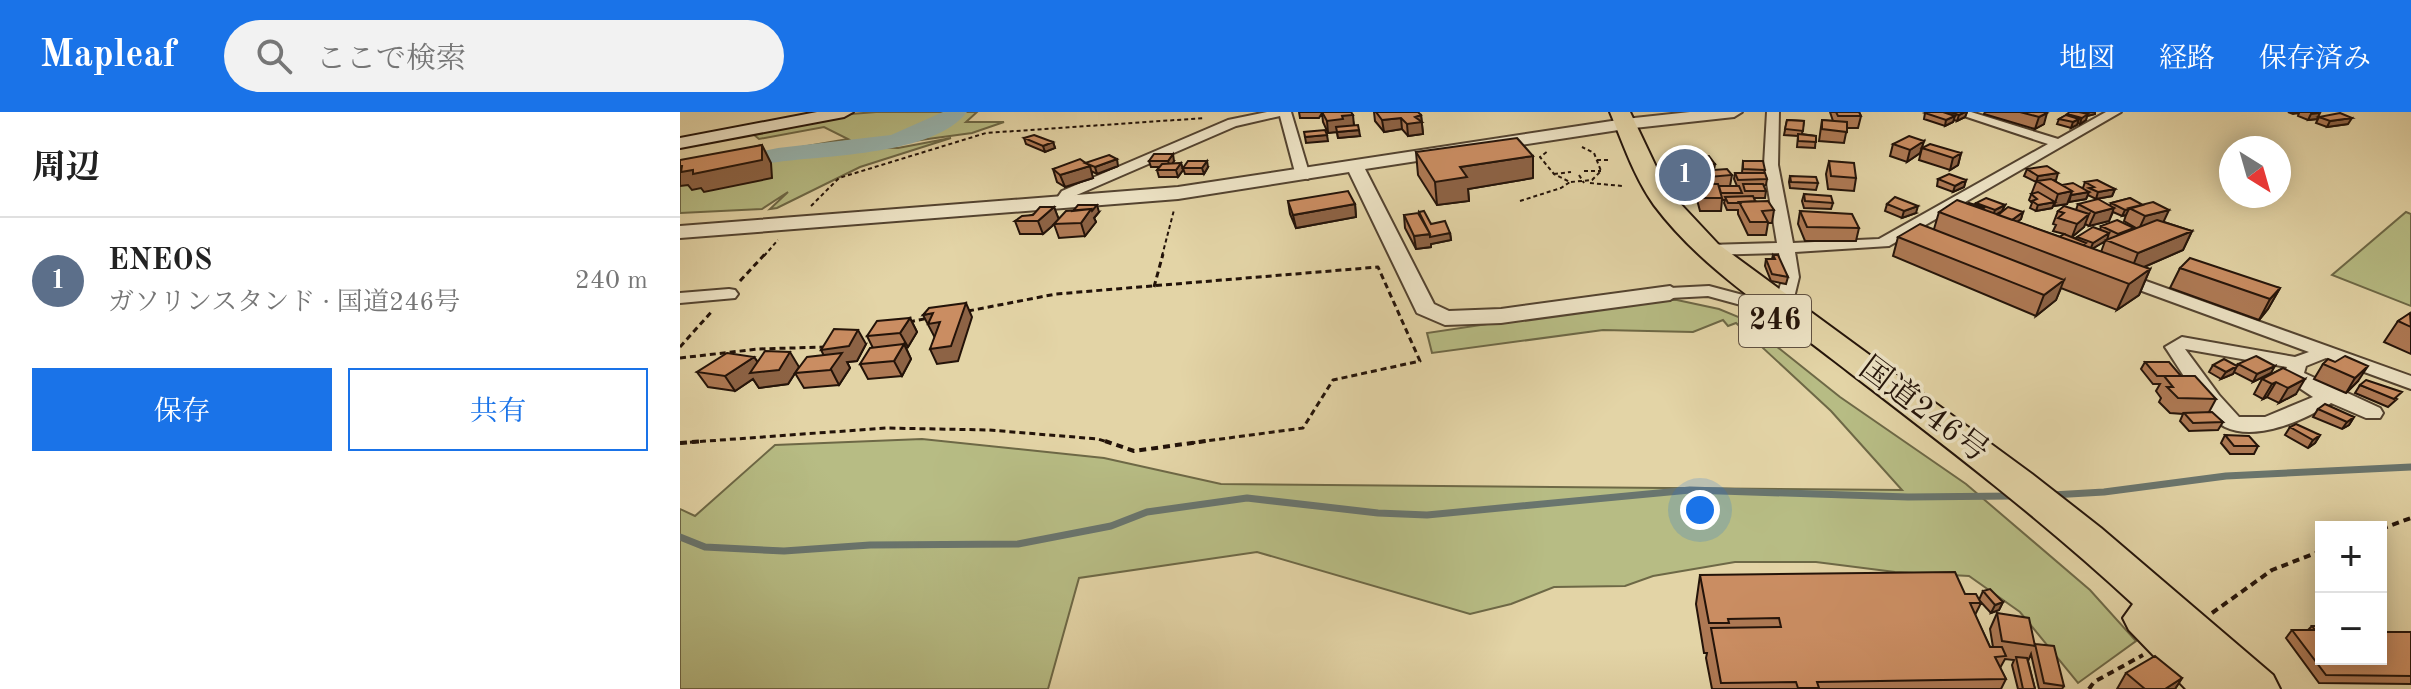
<!DOCTYPE html>
<html lang="ja">
<head>
<meta charset="utf-8">
<style>
  :root { --surface:#fff; --page:#f2f2f2; --text:#222; --muted:#767676; --line:#e0e0e0; --accent:#1a73e8 }
  body { margin:0; font-family:"Old Standard TT","Noto Serif JP",serif; background:var(--page); color:var(--text) }
  .controls { position:absolute; right:24px; bottom:24px; display:grid; overflow:hidden; border-radius:0px; box-shadow:0 4px 20px #0003 }
  .controls button { width:72px; height:72px; display:grid; place-items:center; padding:0; border:0; border-bottom:2px solid var(--line); background:var(--surface); color:var(--text); font:40px sans-serif }
  .compass { position:absolute; left:1539px; top:24px; width:72px; height:72px; border-radius:50%; background:var(--surface); box-shadow:0 4px 20px #0003; rotate:143deg }
  .you { position:absolute; left:1020px; top:398px; width:28px; height:28px; margin:-20px; border:6px solid #fff; border-radius:50%; background:#1a73e8; box-shadow:0 0 0 12px #1a73e833 }
  .badge { display:grid; place-items:center; width:52px; height:52px; border-radius:50%; background:var(--accent); color:#fff; font-size:26px; font-weight:700 }
  .pin { position:absolute; translate:-50% -50%; border:4px solid #fff; box-shadow:0 2px 8px #0006 }
  .list { margin:0; padding:0; list-style:none }
  h2 { display:flex; justify-content:space-between; align-items:center; height:104px; margin:0; padding:0 32px; font-size:34px }
  h2 small { font-size:26px; font-weight:400; color:var(--muted) }
  .list li { display:grid; grid-template-columns:52px 1fr auto; gap:24px; align-items:center; box-sizing:border-box; height:128px; padding:0 32px; border-top:2px solid var(--line) }
  .list b { display:block; font-size:30px; white-space:nowrap }
  .list p { margin:0; font-size:26px; white-space:nowrap; color:var(--muted) }
  .list em { font-size:26px; font-style:normal; color:var(--muted) }
  .actions { display:flex; gap:16px; padding:24px 32px }
  .actions a { flex:1; padding:18px 0; border:2px solid var(--accent); border-radius:0px; text-align:center; font-size:28px; color:var(--accent) }
  .actions .main { background:var(--accent); color:#fff }
  .icon { flex:none; width:44px; height:44px; fill:none; stroke:currentColor; stroke-width:2; stroke-linecap:round; stroke-linejoin:round }
  .map { position:relative; flex:none; width:1731px; height:577px; overflow:hidden }
  header { display:flex; align-items:center; gap:48px; box-sizing:border-box; height:112px; padding:0 40px; background:var(--accent); color:#fff }
  header strong { font-size:38px }
  nav { display:flex; gap:44px; margin-inline-start:auto; font-size:28px }
  .search { width:560px; height:72px; background:var(--page); display:flex; align-items:center; gap:20px; box-sizing:border-box; padding:0 28px; border-radius:44px; color:var(--muted); font-size:30px }
  main { display:flex }
  aside { flex:1; background:var(--surface) }
  .map>svg:first-child { display:block }
  .green { fill:#b7bc84; stroke:#6d6846; stroke-width:2 }
  .lines { fill:none; stroke-linecap:round; stroke-linejoin:round }
  .stream { stroke:#69756e; stroke-width:7 }
  .river { fill:#98b6b1; fill-rule:evenodd }
  .minor-casing { stroke:#534330; stroke-width:4 }
  .tertiary-casing { stroke:#534330; stroke-width:4 }
  .secondary-casing { stroke:#231309; stroke-width:4 }
  .trunk-casing { stroke:#231309; stroke-width:4 }
  .path-far2 { stroke:#231309; stroke-width:2; stroke-dasharray:4 3; stroke-linecap:butt }
  .path-far1 { stroke:#231309; stroke-width:3; stroke-dasharray:6 4; stroke-linecap:butt }
  .path { stroke:#231309; stroke-width:4; stroke-dasharray:7 5; stroke-linecap:butt }
  .minor { fill:#ede3c5; fill-rule:evenodd }
  .tertiary { fill:#ede3c5; fill-rule:evenodd }
  .secondary { fill:#ede3c5; fill-rule:evenodd }
  .trunk { fill:#e3d4a6; fill-rule:evenodd }
  .wall { fill:#ae7954; stroke:#231309; stroke-width:2; fill-rule:evenodd }
  .shaded-wall { fill:#8d6345; stroke:#231309; stroke-width:2 }
  .building { fill:#ca8d62; stroke:#231309; stroke-width:2 }
  .labels { text-anchor:middle; dominant-baseline:central; stroke-width:7; stroke-linejoin:round; paint-order:stroke }
  .shield { fill:#ede3c5; stroke:#605141; stroke-width:2 }
  .shield-label { font-size:30px; font-weight:bold; fill:#231309 }
  .street-label { font-size:32px; fill:#231309; stroke:#ede3c5 }
</style>
</head>
<body>
<header>
<strong>Mapleaf</strong>
<div class="search"><svg class="icon" aria-label="search" viewBox="0 0 24 24"><circle cx="10" cy="10" r="6"/><path d="M15 15l6 6"/></svg>ここで検索</div>
<nav><a>地図</a><a>経路</a><a>保存済み</a></nav>
</header>
<main>
<aside>
<h2>周辺<small></small></h2>
<ul class="list">
<li><span class="badge" style="background:#5c6f8a">1</span><div><b>ENEOS</b><p>ガソリンスタンド · 国道246号</p></div><em>240 m</em></li>
</ul>
<div class="actions"><a class="main">保存</a><a>共有</a></div>
</aside>
<div class="map">
<svg width="1731" height="577" viewBox="0 0 1731 577">
  <rect width="100%" height="100%" fill="#e3d4a6"/>
  <filter id="stains"><feTurbulence type="fractalNoise" baseFrequency=".0025" numOctaves="4"/><feColorMatrix values="0 0 0 0 .2 0 0 0 0 .09 0 0 0 0 .02 0 0 0 .5 -.17"/></filter>
  <radialGradient id="worn" r=".72"><stop offset=".6" stop-color="#630" stop-opacity="0"/><stop offset="1" stop-color="#630" stop-opacity=".3"/></radialGradient>
  <path class="green" d="M196,0H297L286,10H324L292,21L189,35L218,36L271,26L180,55L97,96L90,97L108,80L82,97L0,101V56L168,27L144,15L79,27L73,22L171,2Z
    M1726,100L1731,102V194L1652,163Z
    M970,188H997L1039,197L1061,206L1160,285L1286,372L1410,478L1456,529L1398,571L1340,500L1289,464L1215,460L1136,450H1055L973,464L945,474L874,475L831,492L790,502L577,440L399,466L368,577H0V397L15,404L95,333L242,327L424,346L541,372L1222,378L1151,299L1056,211L1048,214L1043,208L1013,220L923,218L752,241L747,221Z"/>
  <g class="lines">
    <path class="stream" d="M1372,383L1424,380L1546,364L1731,355
      M0,425L25,435L104,439L190,433L338,432L431,414L467,400L567,386L698,401L747,403L1010,378L1228,385L1333,384"/>
    <path class="river" d="M263,0H287C254,43 148,43 98,50C65,54 32,63 0,70V56L98,36L211,23Z"/>
    <defs>
      <path id="minor" d="M587,0H611L630,64L628,67L616,64L600,4L556,14L392,85L385,95H375L373,92L382,79L548,8Z
        M1087,0H1099L1098,53L1113,131L1199,127L1368,32L1272,0H1291L1378,27L1426,0H1441L1209,134L1115,140L1119,165L1112,194L1103,199L1094,194L1103,165L1099,141L1028,143L1020,138L1028,133L1097,131L1084,53Z
        M1438,159L1731,264V277L1646,246L1626,254L1624,261L1700,296L1703,301L1700,306H1686L1651,291C1625,308 1576,330 1545,315C1528,306 1497,252 1485,235L1502,225L1615,245L1629,240L1432,168L1430,164ZM1505,237L1607,255L1603,263L1606,267L1633,285L1585,305H1559L1539,283Z
        M1029,174L1078,187L1081,191L1072,196L1028,184L990,186L981,181L990,176Z
        M49,177L55,178L58,182L55,186L0,191V181Z"/>
      <path id="tertiary" d="M1010,0H1062L1054,5L945,17L685,57L754,192L769,199L821,197L990,174L1001,181L990,188L821,211L765,213L737,201L669,60L498,87L0,126V114L498,75L945,7Z"/>
      <path id="secondary" d="M137,0H173L164,5L0,36V26Z"/>
      <path id="trunk" d="M930,0H950L979,61L994,85L1038,132L1352,362L1421,416L1593,563L1600,577H1506L1449,518L1443,506L1453,492C1358,404 1255,326 1152,247C1091,199 1021,156 974,93C954,65 943,31 930,0Z"/>
    </defs>
    <use href="#minor" class="minor-casing"/>
    <use href="#tertiary" class="tertiary-casing"/>
    <use href="#secondary" class="secondary-casing"/>
    <use href="#trunk" class="trunk-casing"/>
    <path class="path-far2" d="M917,48H929
      M904,59H921
      M874,62L891,60
      M899,63L904,71
      M891,70L912,68L921,59L914,41L902,35
      M910,71L942,74
      M840,89L881,76L890,70L874,62L860,45L868,39
      M131,94L159,66L306,21L525,6
      M84,144L98,128
      M482,144L494,98"/>
    <path class="path-far1" d="M60,169L85,142
      M474,175L483,142
      M288,199L376,182L698,155L740,249L653,268L623,316L511,331
      M229,210L249,206
      M0,235L33,198
      M0,246L78,237L145,235
      M0,331L206,316L309,318L418,327L431,331"/>
    <path class="path" d="M425,329L454,339L526,329
      M0,331L24,329
      M1701,417L1731,406
      M1532,501L1592,458L1641,439
      M1409,577L1414,570L1463,543"/>
    <use href="#minor" class="minor"/>
    <use href="#tertiary" class="tertiary"/>
    <use href="#secondary" class="secondary"/>
    <use href="#trunk" class="trunk"/>
  </g>
  <path class="wall" d="M619,0H671L674,13L680,24L658,26L657,20L648,21L643,10L642,1L639,6H620Z
    M694,0H712L741,3L743,22L728,24L722,17L704,20L695,9Z
    M1150,0H1179L1181,4L1178,16H1167L1164,31L1139,29L1142,8L1153,9Z
    M1265,0H1287L1285,5L1277,9L1274,8L1273,10L1265,14L1244,7L1245,1Z
    M1305,0H1364V12L1355,17L1304,2Z
    M1389,0H1415V2L1407,4L1406,8L1400,12L1398,11L1391,16L1377,12L1379,7L1387,3L1390,0Z
    M1608,0H1638L1637,7L1628,8L1618,4L1619,1L1613,2Z
    M1639,5L1668,12L1647,15L1636,11Z
    M1107,8L1124,9L1122,22L1136,24L1135,36L1117,35L1118,24L1104,23Z
    M344,26L373,30L375,36L365,40L346,32Z
    M1244,29L1240,41L1227,50L1210,44L1213,32Z
    M1242,36L1281,41L1278,53L1270,58L1239,48Z
    M736,40L853,66L788,77L789,89L757,93L738,63Z
    M987,48L1035,52L1034,58L1052,63L1050,74H1057L1054,67L1055,61H1062L1063,49L1085,58L1084,61L1087,67L1086,73L1083,74L1086,79L1085,86H1074L1075,89L1094,98L1092,111H1088L1086,123H1068L1058,102V98H1047L1044,91L1045,88H1042L1041,99H1020L1016,84V78L1004,80L999,73L1000,67L991,68L986,60Z
    M469,49H494L492,52L501,51L503,58L498,65H479L477,58L480,55H471Z
    M1149,49L1176,66L1174,79L1148,77L1146,62Z
    M405,51L438,54L417,62L411,59L413,66L385,75L377,70L373,57Z
    M528,55L524,62H505L503,56Z
    M1347,57L1376,68H1373L1382,73L1403,76L1405,70L1435,77L1432,84L1416,87L1408,83L1406,87L1388,90L1387,92L1373,94L1372,96L1356,99L1350,96L1352,91L1349,88L1356,70L1344,64Z
    M1110,64L1138,71L1136,78L1110,76L1109,70Z
    M1258,67L1286,68L1284,75L1273,80L1257,74Z
    M1124,82L1153,91L1151,97L1124,96L1122,89Z
    M1450,86L1484,110L1512,119L1503,138L1464,155L1470,157L1459,183L1437,198L1381,176L1376,188L1356,204L1213,144L1218,125L1254,117L1259,100L1288,92L1295,93L1296,91L1325,93L1322,99L1343,100L1341,107L1337,110L1380,125L1384,122L1373,119L1376,113L1373,112L1378,99L1396,98L1398,92L1430,94L1431,91ZM1433,100L1442,104L1446,103L1444,109L1456,116L1453,117L1421,114L1420,118L1397,125L1396,127L1392,125L1404,115L1405,112L1409,114L1429,109ZM1425,129L1421,140L1412,137Z
    M608,89L675,92L676,105L616,116L610,102Z
    M1207,92L1236,101L1222,106L1205,99Z
    M374,95L379,108L363,122H340L335,109Z
    M1120,99L1179,116L1176,129H1125L1118,112Z
    M419,100L414,106L416,110L405,124L379,126L374,112Z
    M739,100L751,112L770,121L771,128L751,132V135L736,137L725,116L724,103L739,104Z
    M1093,143L1108,165L1106,172L1091,169L1085,154L1086,147H1092Z
    M1500,156L1600,176L1588,197L1579,208L1490,176Z
    M1731,202V242L1704,230L1718,209Z
    M230,206L237,220L228,235L226,236L231,247L222,264L188,267L180,252L193,236L187,224Z
    M186,232L177,249L167,250L170,256L159,273L124,276L115,261L144,243Z
    M74,245L78,250L119,255L108,272L79,276L73,267L55,279L28,275L17,260Z
    M1465,250L1501,264L1536,287L1529,300L1543,310L1538,318L1509,319L1500,309L1503,302L1490,301L1479,290L1481,286L1476,279L1480,272H1473L1461,257Z
    M1655,250L1678,269L1666,281L1634,267L1643,252Z
    M1558,252L1591,261L1573,270L1554,260L1553,262L1541,267L1529,260L1533,253L1557,254Z
    M1603,256L1616,282L1599,291L1587,285L1583,287L1574,282L1582,267Z
    M1680,273L1717,287L1708,295L1675,281Z
    M1638,297L1674,305L1669,313L1662,317L1633,305Z
    M1610,315L1640,323L1635,331L1628,336L1605,323Z
    M1545,323L1578,334L1574,342H1550L1541,331Z
    M1020,463L1285,482L1299,488L1303,479L1323,490L1319,498L1311,501L1299,488L1301,491L1295,503L1310,535H1313L1310,517L1317,501L1355,532L1384,574L1382,577H1359L1351,542L1348,549L1355,577H1338L1332,553L1334,548L1325,547L1320,556L1326,567L1321,577H1032L1026,546L1027,541H1024L1016,492Z
    M1632,514H1641V547L1731,520V572L1639,571L1606,526L1612,518H1628Z
    M1446,561L1502,566L1495,577H1437Z"/>
  <path class="shaded-wall" d="M1285,0H1287L1285,5L1277,9L1279,3Z
    M1403,0H1415V2L1407,4L1406,8L1400,12Z
    M1367,1L1364,12L1355,17L1359,5Z
    M1640,1L1637,7L1628,8L1631,2Z
    M649,2L673,3L674,14L665,19L648,21L647,9Z
    M741,3L743,22L728,24L727,12L735,5Z
    M1275,4L1273,10L1265,14L1266,8Z
    M721,6L722,17L704,20L702,8Z
    M1672,6L1668,12L1647,15L1650,9Z
    M1399,7L1397,13L1391,16L1393,10Z
    M679,18L680,24L658,26L657,20Z
    M647,23L648,29L626,31L625,25Z
    M1244,29L1240,41L1227,50L1230,38Z
    M373,30L375,36L365,40L363,34Z
    M82,33L91,51L92,66L24,80L21,76L12,78L8,73L0,74V54Z
    M1281,41L1278,53L1270,58L1273,46Z
    M493,42L494,49L490,55L488,49Z
    M853,44V66L788,77L789,89L757,93L755,70L780,55Z
    M437,47L438,54L417,62L415,55Z
    M527,49L528,55L524,62L522,56Z
    M501,51L503,58L498,65L496,58Z
    M410,54L413,66L385,75L380,63Z
    M1378,61L1376,68L1359,70L1357,69L1356,71L1358,64Z
    M1286,68L1284,75L1273,80L1275,74Z
    M1435,77L1432,84L1416,87L1418,80Z
    M1392,79L1387,92L1374,94L1378,82Z
    M1409,80L1406,87L1389,90L1391,83Z
    M1375,90L1372,96L1356,99L1358,93Z
    M675,92L676,105L616,116L613,103Z
    M417,93L419,100L414,106L416,110L405,124L401,111L411,97Z
    M1325,93L1322,99L1313,104L1315,98Z
    M1238,94L1236,101L1222,106L1224,99Z
    M374,95L379,108L363,122L358,109Z
    M1434,96L1429,109L1409,114L1415,101Z
    M1449,97L1446,103L1442,104L1445,98Z
    M1489,98L1483,111L1459,117L1465,104Z
    M1343,100L1341,107L1330,115L1332,108Z
    M1409,102L1404,115L1392,125L1397,112Z
    M1512,119L1503,138L1450,161L1458,141Z
    M770,121L771,128L751,132V135L736,137L734,124L750,122Z
    M1429,121L1427,128L1410,138L1413,131Z
    M1470,157L1459,183L1437,198L1449,172Z
    M1384,168L1376,188L1356,204L1364,183Z
    M1600,176L1588,197L1579,208L1590,187Z
    M286,191L292,205L278,249L257,252L250,237Z
    M253,201L260,210L255,226L243,203Z
    M230,206L237,220L228,235L220,221Z
    M178,218L186,232L177,249L167,250L170,256L159,273L141,238Z
    M224,232L231,247L222,264L214,249Z
    M110,240L119,255L108,272L79,276L73,267L55,279L45,264L74,245L84,259Z
    M1557,254L1553,262L1541,267L1546,260Z
    M1595,254L1591,261L1573,270L1577,262Z
    M1688,254L1678,269L1666,281L1675,266Z
    M1625,267L1616,282L1599,291L1608,276Z
    M1596,270L1587,285L1583,287L1592,272Z
    M1674,305L1669,313L1662,317L1667,310Z
    M1640,323L1635,331L1628,336L1633,328Z
    M1323,490L1319,498L1311,501L1315,493Z
    M1502,566L1495,577H1485Z"/>
  <path class="building" d="M642,0H671L673,3L662,4L663,7L647,9Z
    M696,0H738L741,3L735,5L742,10L727,12L721,6L702,8Z
    M1156,0H1179L1181,4H1158Z
    M1248,0H1263L1275,4L1266,8L1245,1Z
    M1270,0H1285L1279,3Z
    M1340,0H1364L1367,1L1359,5Z
    M1390,0H1399L1408,2L1402,6L1387,2Z
    M1660,1L1672,6L1650,9L1639,5Z
    M1386,3L1399,7L1393,10L1379,7Z
    M1107,8L1124,9L1123,19L1105,17Z
    M1142,8L1167,10V20L1142,17Z
    M678,13L679,18L657,20L656,15Z
    M645,18L647,23L625,25L624,20Z
    M1118,22L1136,24V30L1118,29Z
    M354,23L373,30L363,34L344,26Z
    M1229,24L1244,29L1230,38L1213,32Z
    M837,26L853,44L780,55L787,65L755,70L736,40Z
    M1250,32L1281,41L1273,46L1242,36Z
    M82,33V48L13,62V58L1,60L2,54H0V48Z
    M474,42H493L488,49H469Z
    M429,43L437,47L415,55L405,51Z
    M1029,44L1035,52L1016,53L1020,59L1047,57L1052,63L1005,67L1001,61L1008,60L1003,55H993L987,48Z
    M400,47L410,54L380,63L373,57Z
    M508,49H527L522,56H503Z
    M1063,49H1083L1085,58L1063,57Z
    M1149,49L1174,51L1176,66L1151,64Z
    M501,51L496,58H477L482,52Z
    M1367,54L1378,61L1358,64L1347,57Z
    M1055,61H1085L1087,67L1058,68Z
    M1269,62L1286,68L1275,74L1258,67Z
    M1110,64L1136,65L1138,71L1111,70Z
    M1371,67L1392,79L1378,82L1357,69Z
    M1417,68L1435,77L1418,80L1409,76L1414,75L1405,70Z
    M1393,71L1409,80L1391,83L1392,79L1382,73Z
    M1017,72H1038L1042,86H1021Z
    M1063,72H1083L1086,79H1065Z
    M1039,74H1059L1062,81H1041Z
    M668,79L675,92L613,103L608,89Z
    M1358,80L1375,90L1358,93L1352,89L1357,87L1351,82Z
    M1124,82L1151,84L1153,91L1125,89Z
    M1073,84L1075,89L1059,90L1060,91H1048L1045,85Z
    M1215,85L1238,94L1224,99L1207,92Z
    M1306,86L1325,93L1315,98L1296,91Z
    M1450,86L1463,93L1445,98L1431,91Z
    M1418,87L1434,96L1415,101L1398,92Z
    M1277,88L1470,157L1449,172L1259,100Z
    M1088,89L1094,98L1082,99L1088,110H1070L1059,90Z
    M1473,90L1489,98L1465,104L1449,96Z
    M1289,91L1304,96L1303,97L1288,92Z
    M398,93H417L412,99L411,97L393,99Z
    M1384,94L1409,102L1397,112L1378,106L1384,101L1378,99Z
    M360,95H374L358,109H335L342,104L353,103Z
    M1328,95L1343,100L1332,108L1318,103Z
    M411,97L401,111L374,112L386,99Z
    M744,99L751,112L765,109L770,121L750,125V122L739,100Z
    M1120,99L1172,102L1179,116L1127,115Z
    M738,101L750,122L734,124L724,103Z
    M1437,108L1454,116L1438,122L1421,114Z
    M1477,108L1512,119L1458,141L1426,128Z
    M1240,112L1384,168L1364,183L1218,125Z
    M1413,115L1429,121L1413,131L1397,125Z
    M1384,122L1406,131L1403,133L1380,125Z
    M1093,143H1098L1108,165L1092,162L1086,147H1095Z
    M1510,146L1600,176L1590,187L1500,156Z
    M286,191L271,234L250,237L260,210L248,212L253,201L243,203L249,196Z
    M1730,201L1731,215L1718,209Z
    M230,206L220,221L187,224L197,209Z
    M154,217L178,218L169,234L141,238Z
    M224,232L214,249L180,252L190,236Z
    M85,239L110,240L99,258L70,261Z
    M47,241L74,245L45,264L17,260Z
    M162,241L150,258L115,261L127,245Z
    M1576,244L1595,254L1577,262L1558,252Z
    M1665,244L1688,254L1675,266L1643,252L1648,247L1655,250Z
    M1544,247L1557,254L1546,260L1533,253Z
    M1465,250H1489L1501,264H1477Z
    M1603,256L1625,267L1608,276L1596,270L1592,272L1582,267Z
    M1484,264H1515L1536,287L1498,286L1487,275H1493Z
    M1686,268L1722,280L1714,287L1680,273Z
    M1645,292L1674,305L1667,310L1638,297Z
    M1532,300L1543,310L1513,311L1504,301Z
    M1616,312L1640,323L1633,328L1610,315Z
    M1545,323L1569,324L1578,334H1554Z
    M1275,460L1285,482H1296L1301,491H1290L1310,535H1322L1326,544L1315,545L1326,567L1137,570L1139,576H1118L1116,570L1041,571L1031,516L1101,515L1099,506L1048,507L1049,511H1029L1020,463Z
    M1310,477L1323,490L1315,493L1303,479Z
    M1317,501L1349,506L1355,534L1322,529Z
    M1632,514H1641V547H1701V520H1731V564L1646,563L1612,518H1635Z
    M1355,532L1374,534L1384,574L1364,571Z
    M1475,544L1502,566L1485,577H1465L1446,561Z
    M1336,545L1347,546L1355,577H1343Z"/>
  <g class="labels">
    <rect class="shield" x="1059" y="183" width="72" height="52" rx="6"/>
    <g class="shield-label">
      <text x="1095" y="209">246</text>
    </g>
    <g class="street-label">
      <text transform="translate(1243 299) rotate(37)">国道246号</text>
    </g>
  </g>
  <rect width="100%" height="100%" filter="url(#stains)"/>
  <rect width="100%" height="100%" fill="url(#worn)"/>
</svg>
<div class="controls">
<button>+</button>
<button>−</button>
</div>
<svg class="compass" viewBox="-18 -18 36 36"><path d="M0-13l5 13h-10z" fill="#e53935"/><path d="M0 13l5-13h-10z" fill="#767676"/></svg>
<div class="you"></div>
<div class="pin badge" style="left:1005px;top:63px;background:#5c6f8a">1</div>
</div>
</main>
</body>
</html>
